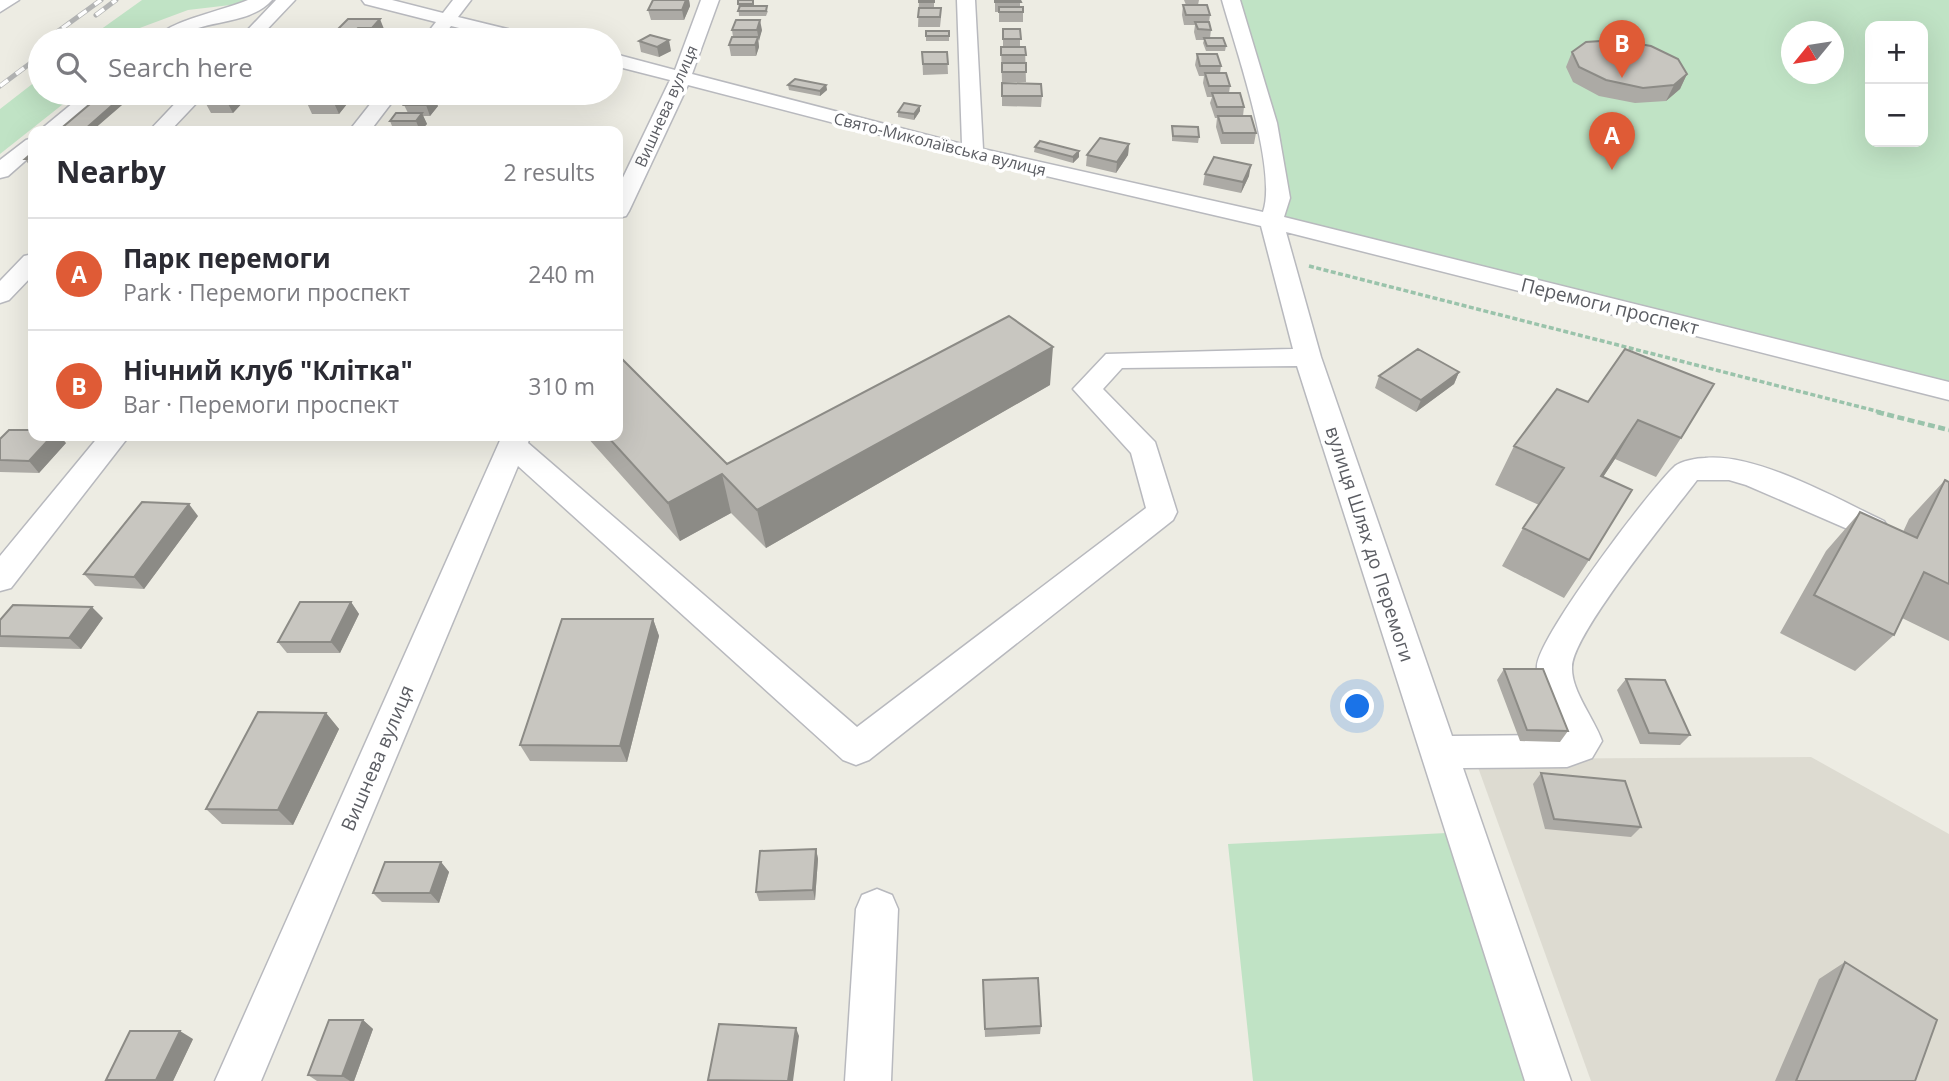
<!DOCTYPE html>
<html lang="en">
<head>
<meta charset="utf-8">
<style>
  :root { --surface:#fff; --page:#f2f2f3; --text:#2b2b33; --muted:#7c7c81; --line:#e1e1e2; --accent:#df5b36 }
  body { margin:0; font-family:"Open Sans",sans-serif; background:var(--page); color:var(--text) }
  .controls { position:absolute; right:21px; top:21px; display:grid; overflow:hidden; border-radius:14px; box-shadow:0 7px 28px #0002 }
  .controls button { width:63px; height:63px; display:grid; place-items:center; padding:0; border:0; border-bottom:2px solid var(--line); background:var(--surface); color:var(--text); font:35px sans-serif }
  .compass { position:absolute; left:1781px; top:21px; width:63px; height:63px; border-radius:50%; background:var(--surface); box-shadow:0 7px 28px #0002; rotate:240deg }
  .you { position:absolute; left:1358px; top:707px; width:24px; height:24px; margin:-18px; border:5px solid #fff; border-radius:50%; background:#1a73e8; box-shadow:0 0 0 10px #1a73e833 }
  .badge { display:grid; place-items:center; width:46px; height:46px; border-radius:50%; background:var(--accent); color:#fff; font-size:23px; font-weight:700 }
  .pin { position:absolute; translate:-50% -58px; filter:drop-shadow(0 2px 4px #0008) }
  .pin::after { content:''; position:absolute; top:37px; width:24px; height:21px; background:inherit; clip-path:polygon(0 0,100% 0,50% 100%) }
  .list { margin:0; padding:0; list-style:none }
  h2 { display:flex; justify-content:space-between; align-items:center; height:91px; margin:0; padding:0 28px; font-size:30px }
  h2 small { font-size:23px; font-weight:400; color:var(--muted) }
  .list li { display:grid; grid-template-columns:46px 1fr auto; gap:21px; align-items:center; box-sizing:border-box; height:112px; padding:0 28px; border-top:2px solid var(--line) }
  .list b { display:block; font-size:26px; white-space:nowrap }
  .list p { margin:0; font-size:23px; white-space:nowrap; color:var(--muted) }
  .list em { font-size:23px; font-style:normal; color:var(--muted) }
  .icon { flex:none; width:38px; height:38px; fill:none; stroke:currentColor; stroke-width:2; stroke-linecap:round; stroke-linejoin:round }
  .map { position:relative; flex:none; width:1949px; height:1081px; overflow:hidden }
  .search { position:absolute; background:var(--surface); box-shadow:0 7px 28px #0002; left:28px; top:28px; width:595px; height:77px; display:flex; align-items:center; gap:18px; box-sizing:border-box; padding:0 24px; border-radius:38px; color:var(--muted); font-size:26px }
  .panel { position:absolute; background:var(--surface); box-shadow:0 7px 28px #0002; left:28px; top:126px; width:595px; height:315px; border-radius:14px }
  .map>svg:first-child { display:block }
  .education { fill:#dddbd1 }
  .green { fill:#c0e3c5; fill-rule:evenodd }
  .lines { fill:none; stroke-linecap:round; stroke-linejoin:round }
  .minor-casing { stroke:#b8b9be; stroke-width:3 }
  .path-far1 { stroke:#9ac3ab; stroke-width:3.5; stroke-dasharray:5 2.5; stroke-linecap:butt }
  .path { stroke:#9ac3ab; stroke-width:4.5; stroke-dasharray:7 3.5; stroke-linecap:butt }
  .minor { fill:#fff; fill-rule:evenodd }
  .rail-casing { stroke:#b3b4b4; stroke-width:5 }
  .rail { stroke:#fff; stroke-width:3.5; stroke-dasharray:10; stroke-linecap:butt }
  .wall { fill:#acaaa5 }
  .shaded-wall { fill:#8c8b86 }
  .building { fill:#c8c6c0; stroke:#8c8b86; stroke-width:2 }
  .labels { text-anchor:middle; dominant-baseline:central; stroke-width:7; stroke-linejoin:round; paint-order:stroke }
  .far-street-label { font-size:16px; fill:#5b5d63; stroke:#fff }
  .street-label { font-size:19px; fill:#5b5d63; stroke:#fff }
</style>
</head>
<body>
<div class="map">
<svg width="1949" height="1081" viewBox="0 0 1949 1081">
  <rect width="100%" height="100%" fill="#edece3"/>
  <path class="education" d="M1811,757L1949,834V1081H1591L1475,759Z"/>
  <path class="green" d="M142,0H274L188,10L137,29L124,40H86Z
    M1237,0H1949V391L1271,221L1279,197ZM1870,26H1923V142H1870ZM1792,32H1834V74H1792Z
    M40,78V93H77L0,154V109Z
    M1466,832L1548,1081H1253L1228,844Z"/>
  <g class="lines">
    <defs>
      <path id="minor" d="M0,0H19L0,12Z
        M248,0H272C248,27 200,18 174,40H154C169,20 223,11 248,0Z
        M276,0H295L257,40H238Z
        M362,0H392L443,13L453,0H471L458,17L536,36L538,40H508L451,26L440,40H422L436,22L365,4Z
        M701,0H719L692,74L962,144L957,0H975L983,149L1263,212C1278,170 1235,47 1222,0H1240L1277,123L1290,198L1284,217L1949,382V400L1286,232L1321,357L1452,736L1564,735C1556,714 1535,689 1537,666C1539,636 1649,490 1675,466C1681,461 1697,458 1705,458C1757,453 1837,499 1884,521L1889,529L1884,537L1873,540L1746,485L1729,480H1697C1673,512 1572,634 1572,667C1571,691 1594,718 1602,741L1592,758L1567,767L1463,768L1571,1081H1525L1297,366L1122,368L1103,389L1155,442L1177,512L1173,520L869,760L856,765L843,760L518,466L261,1081H215L502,436H530L528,443L857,727L1146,508L1131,453L1073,389L1106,354L1293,349L1261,226L973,159L688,85L629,211L626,216L618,218V188L670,80L611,65V53L675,70Z
        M85,93H107L62,131H39Z
        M185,93H206L170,131H149Z
        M379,93H399L370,131H349Z
        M33,138V154L8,176L0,178V160L26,140Z
        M33,254V275L9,300L0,303V281L24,256Z
        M99,436H129L11,588L0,591V556Z
        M877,889L892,895L898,909L891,1081H845L856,909L862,895Z"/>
    </defs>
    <use href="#minor" class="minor-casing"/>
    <path class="path-far1" d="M1309,266L1884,413"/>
    <path class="path" d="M1877,412L1949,430"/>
    <use href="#minor" class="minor"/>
    <defs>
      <path id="rail" d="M96,15L116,0
        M46,40L101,0
        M0,86L40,56"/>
    </defs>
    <use href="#rail" class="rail-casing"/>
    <use href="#rail" class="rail"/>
  </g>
  <path class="wall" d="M653,0H689L690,6L684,20H651L648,10Z
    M738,0L753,4L754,6L768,11L766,16H739Z
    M919,0H934V8L941,18L940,27H918Z
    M995,0H1020V7H1023V22H999V12H995Z
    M1184,0H1199L1198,5L1210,15L1209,22L1211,30L1210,38L1226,46L1225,51H1206L1203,43L1204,40H1196L1194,32L1195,25H1184L1182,15L1183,5H1186Z
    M348,19L384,29L382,31H403L406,40H327Z
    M1003,29H1020V47H1025L1026,82H1002L1001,47H1003Z
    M732,30H762L758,41L759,47L756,56H731L729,45L733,37Z
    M949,31V41H926V36Z
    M639,41L671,51L659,57L641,52Z
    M922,52H947L948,74L923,75Z
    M1572,52L1687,74L1680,89L1666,101L1635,103L1599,96L1573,82L1566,67Z
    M1197,54L1221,66L1220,73L1230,86L1229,93L1244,107L1243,116L1256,133L1254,144H1221L1216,127L1217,118H1215L1210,103L1212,97H1207L1203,83L1204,76H1199L1195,65Z
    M1002,83L1042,96L1041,107L1002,106Z
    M788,85H826L827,90L820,96L789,90Z
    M215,93H241L245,100L233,113H211L205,102Z
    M343,93L347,104L339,114H312L307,103Z
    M404,105L438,106L430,116H423L427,124L421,131H394L390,121L408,113Z
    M920,111L914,120L898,117V112Z
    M1172,126L1199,137L1198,143L1172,141Z
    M1129,144L1128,155L1116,173L1086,166L1087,155Z
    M1035,147L1079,151V157L1073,163L1034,152Z
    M33,152V165H29L25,159Z
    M1205,174L1249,176L1241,193L1203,185Z
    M1625,349L1681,438L1656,477L1615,459L1603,477L1589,560L1564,598L1502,566L1523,528L1539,505L1495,485L1514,446L1588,402Z
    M1459,372L1454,384L1416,412L1375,388L1379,376Z
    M1050,385L766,548L731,513L680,541L586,436H618L727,464Z
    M0,439L66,443L39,473L0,472Z
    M1945,480L1949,482V641L1902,618L1894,635L1855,671L1780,633L1826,551L1860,512L1903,532L1909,519Z
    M198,516L144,589L95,586L84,574Z
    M351,602L359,614L340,653H287L278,642Z
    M103,618L81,649L0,647V620Z
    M653,619L659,636L627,762L530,761L520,745Z
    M1504,669L1568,731L1560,742L1520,741L1497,680Z
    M1626,679L1690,735L1680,745L1640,744L1617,690Z
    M326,713L339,729L293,825L222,824L206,809Z
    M1541,773L1641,827L1631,837L1545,829L1533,784Z
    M816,849L818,859L815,900L759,901L756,892Z
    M441,862L449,872L439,903L382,902L373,893Z
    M1845,962L1915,1081H1775L1819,979Z
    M983,980L1041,1026L1040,1034L985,1037Z
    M363,1020L373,1029L354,1081H317L308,1075Z
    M193,1039L173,1081H108L106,1080Z"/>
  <path class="shaded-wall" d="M686,0H689L690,6L684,20L682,10Z
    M380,19L384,29L376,38L372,28Z
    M760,20L762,30L759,41L757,30Z
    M358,28L362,38L360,40H346Z
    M403,31L406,40H395Z
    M758,37L759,47L756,56L755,45Z
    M669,40L671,51L659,57L657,47Z
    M1687,74L1680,89L1666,101L1674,85Z
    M826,85L827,90L820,96V91Z
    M126,93H136L92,131H83Z
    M237,93H241L245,100L233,113L227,102Z
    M343,93L347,104L339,114L334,103Z
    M434,95L438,106L430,116L426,105Z
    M920,106V111L914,120V114Z
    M422,113L427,124L420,131L416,121Z
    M1129,144L1128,155L1116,173L1117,162Z
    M1079,151V157L1073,163V157Z
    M1251,165L1249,176L1241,193L1243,182Z
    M1053,347L1050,385L766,548L757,510Z
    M1459,372L1454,384L1416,412L1421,400Z
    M1638,420L1615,459L1578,515L1601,476Z
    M52,436H60L66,443L39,473L29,461Z
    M722,474L731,513L680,541L668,503Z
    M189,504L198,516L144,589L134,577Z
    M351,602L359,614L340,653L331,642Z
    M92,607L103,618L81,649L69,638Z
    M653,619L659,636L627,762L620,746Z
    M326,713L339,729L293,825L278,810Z
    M816,849L818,859L815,900L813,890Z
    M441,862L449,872L439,903L430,893Z
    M363,1020L373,1029L354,1081H350L342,1076Z
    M796,1028L799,1036L793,1081H788Z
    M180,1031L193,1039L173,1081H157L156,1080Z"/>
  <path class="building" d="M653,0H686L682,10H648Z
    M738,0H753V4H738Z
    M919,0H934V2H919Z
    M995,0H1020L1021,2H995Z
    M1183,5H1207L1210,15H1186Z
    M740,6H767L766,11H738Z
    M999,7H1023V12H999Z
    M919,8H941L940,17H918Z
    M348,19H380L372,28H358L346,40H327Z
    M736,20H760L757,30H732Z
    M1195,22H1209L1211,30L1198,29Z
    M1003,29H1020L1021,39H1003Z
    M360,31H403L395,40H352Z
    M926,31H949V36H926Z
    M650,35L669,40L657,47L639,41Z
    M732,37H758L755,45H729Z
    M1204,38H1223L1226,46H1207Z
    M165,39H187L186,40H164Z
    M1616,40L1651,46L1678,59L1687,74L1674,85L1643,88L1606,80L1579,67L1572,52L1586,42Z
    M1001,47H1025L1026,55H1001Z
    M922,52H947L948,64H923Z
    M1197,54H1217L1221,66H1200Z
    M1002,63H1026V72H1002Z
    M1205,73H1226L1230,86H1209Z
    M795,79L826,85L820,91L788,85Z
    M1002,83L1041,84L1042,96H1002Z
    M103,93H126L83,131H58Z
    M215,93H237L227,102H205Z
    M316,93H343L334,103H307Z
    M1212,93H1240L1244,107H1217Z
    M412,95H434L426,105H404Z
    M904,103L920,106L914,114L898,112Z
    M396,113H422L416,121H390Z
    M1218,116H1251L1256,133H1223Z
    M1172,126L1198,127L1199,137L1173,136Z
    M1100,138L1129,144L1117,162L1087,155Z
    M1040,141L1079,151L1073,157L1035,147Z
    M33,152V159H25Z
    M1214,157L1251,165L1243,182L1205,174Z
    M1009,316L1053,347L757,510L722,474L668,503L607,436H618V355L727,464Z
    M1418,349L1459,372L1421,400L1379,376Z
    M1625,349L1714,384L1681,438L1638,420L1601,476L1632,490L1589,560L1523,528L1564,468L1514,446L1557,389L1588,402Z
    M9,430H33V436H52L29,461L0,460V439Z
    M1945,480L1949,482V584L1924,572L1894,635L1814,595L1860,512L1917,538Z
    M142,502L189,504L134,577L84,574Z
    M300,602H351L331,642H278Z
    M13,605L92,607L69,638L0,636V620Z
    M562,619H653L620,746L520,745Z
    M1504,669H1543L1568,731L1527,730Z
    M1626,679L1665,680L1690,735L1649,733Z
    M258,712L326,713L278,810L206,809Z
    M1541,773L1625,781L1641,827L1554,819Z
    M816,849L813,890L756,892L760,851Z
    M385,862H441L430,893H373Z
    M1845,962L1937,1020L1915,1081H1796Z
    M1038,978L1041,1026L985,1029L983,980Z
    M329,1020H363L342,1076L308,1075Z
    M719,1024L796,1028L788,1081L708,1080Z
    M130,1031H180L156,1080H106Z"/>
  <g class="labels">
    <g class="far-street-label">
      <text transform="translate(666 106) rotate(-66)">Вишнева вулиця</text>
      <text transform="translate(940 144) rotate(14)">Свято-Миколаївська вулиця</text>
    </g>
    <g class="street-label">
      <text transform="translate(1610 306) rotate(14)">Перемоги проспект</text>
      <text transform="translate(1370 544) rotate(72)">вулиця Шлях до Перемоги</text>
      <text transform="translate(377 758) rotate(-67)">Вишнева вулиця</text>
    </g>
  </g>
</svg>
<div class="controls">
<button>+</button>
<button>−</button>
</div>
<svg class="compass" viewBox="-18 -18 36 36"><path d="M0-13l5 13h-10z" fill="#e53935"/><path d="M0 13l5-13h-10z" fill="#7c7c81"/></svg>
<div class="you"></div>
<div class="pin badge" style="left:1612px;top:170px">A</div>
<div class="pin badge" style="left:1622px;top:78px">B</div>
<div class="search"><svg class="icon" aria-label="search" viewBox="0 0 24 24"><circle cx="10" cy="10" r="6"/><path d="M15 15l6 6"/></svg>Search here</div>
<section class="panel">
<h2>Nearby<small>2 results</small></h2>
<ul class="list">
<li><span class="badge">A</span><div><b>Парк перемоги</b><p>Park · Перемоги проспект</p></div><em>240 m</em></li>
<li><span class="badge">B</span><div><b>Нічний клуб &quot;Клітка&quot;</b><p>Bar · Перемоги проспект</p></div><em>310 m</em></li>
</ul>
</section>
</div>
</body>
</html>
